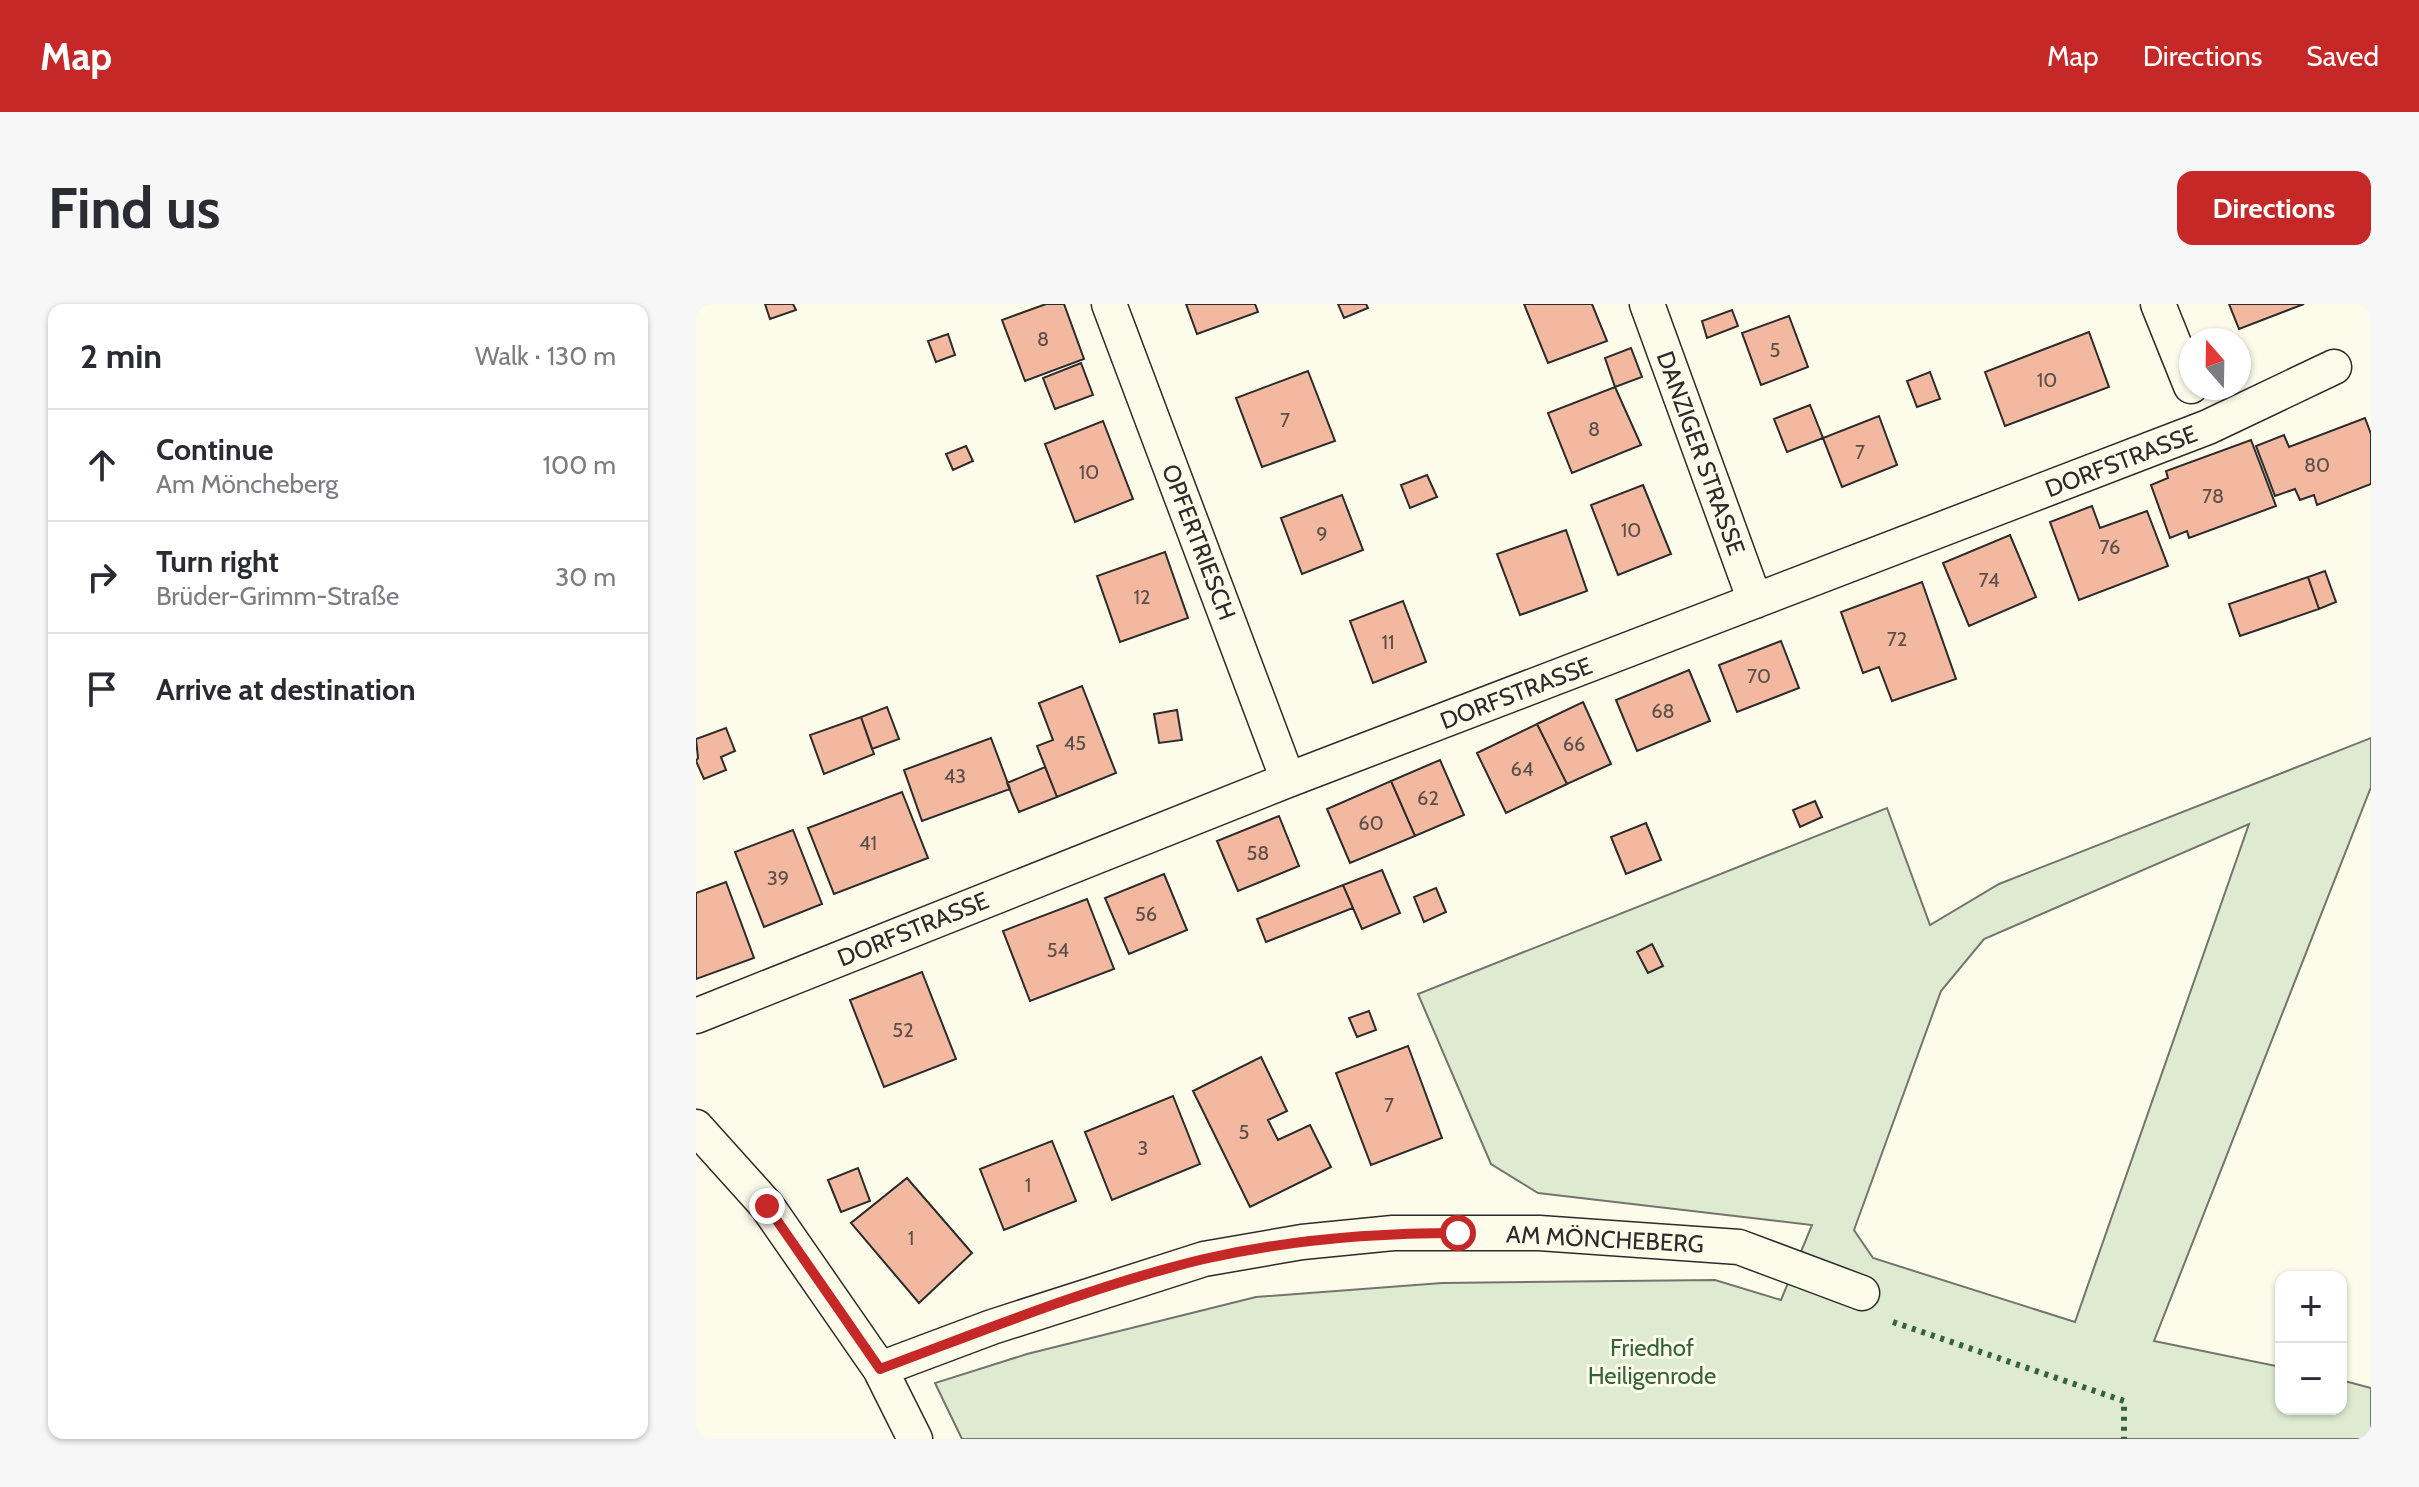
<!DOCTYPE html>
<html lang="en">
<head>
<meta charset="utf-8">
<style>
  :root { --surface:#fff; --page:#f7f7f7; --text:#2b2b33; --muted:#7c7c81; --line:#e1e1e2; --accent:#c62828 }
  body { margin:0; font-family:Cabin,sans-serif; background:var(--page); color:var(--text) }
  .controls { position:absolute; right:24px; bottom:24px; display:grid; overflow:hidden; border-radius:16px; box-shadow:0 2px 6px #0004 }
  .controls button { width:72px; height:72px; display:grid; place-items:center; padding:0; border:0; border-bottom:2px solid var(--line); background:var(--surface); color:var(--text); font:40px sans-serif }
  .compass { position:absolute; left:1483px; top:24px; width:72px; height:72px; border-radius:50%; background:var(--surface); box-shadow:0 2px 6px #0004; rotate:340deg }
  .stop { position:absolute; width:24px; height:24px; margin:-18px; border:6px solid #c62828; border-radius:50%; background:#fff }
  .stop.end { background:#c62828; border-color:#fff; box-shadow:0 2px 8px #0008 }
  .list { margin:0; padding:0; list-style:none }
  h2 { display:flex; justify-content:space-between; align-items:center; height:104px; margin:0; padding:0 32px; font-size:34px }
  h2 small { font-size:26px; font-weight:400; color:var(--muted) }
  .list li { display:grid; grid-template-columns:52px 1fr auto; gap:24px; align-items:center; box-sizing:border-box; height:112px; padding:0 32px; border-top:2px solid var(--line) }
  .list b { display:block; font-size:30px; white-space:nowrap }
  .list p { margin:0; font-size:26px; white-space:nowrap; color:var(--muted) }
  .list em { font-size:26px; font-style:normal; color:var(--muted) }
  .icon { flex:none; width:44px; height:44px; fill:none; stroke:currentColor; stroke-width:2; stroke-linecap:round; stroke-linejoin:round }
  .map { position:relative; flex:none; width:1675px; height:1135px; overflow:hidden; border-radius:16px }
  header { display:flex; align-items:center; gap:48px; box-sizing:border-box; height:112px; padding:0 40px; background:var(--accent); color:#fff }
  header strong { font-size:38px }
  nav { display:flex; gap:44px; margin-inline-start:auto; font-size:28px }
  .intro { display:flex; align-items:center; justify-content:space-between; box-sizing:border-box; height:192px; padding:0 48px }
  h1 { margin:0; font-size:56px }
  .button { padding:20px 36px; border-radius:16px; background:var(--accent); color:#fff; font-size:28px; font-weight:700 }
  main { display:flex; gap:48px; padding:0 48px }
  aside { flex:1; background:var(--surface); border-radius:16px; box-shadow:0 2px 6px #0004 }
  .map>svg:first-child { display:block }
  .green { fill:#deebd1; stroke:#74746e; stroke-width:2; fill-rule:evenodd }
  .building { fill:#f2b8a0; stroke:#2b2b2b; stroke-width:2 }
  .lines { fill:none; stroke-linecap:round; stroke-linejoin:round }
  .street-casing { stroke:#2b2b2b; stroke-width:37 }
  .street { stroke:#fdfbea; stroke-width:34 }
  .hedge { stroke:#34623c; stroke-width:6; stroke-dasharray:4 6; stroke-linecap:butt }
  .route { stroke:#c62828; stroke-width:10 }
  .labels { text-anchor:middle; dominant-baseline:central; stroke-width:6; stroke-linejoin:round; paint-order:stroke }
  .number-label { font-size:20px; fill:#5d4e48 }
  .street-label { font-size:24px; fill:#2b2b2b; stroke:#fdfbea }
  .park-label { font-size:24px; fill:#34623c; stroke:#fdfbea }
</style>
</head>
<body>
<header>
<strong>Map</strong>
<nav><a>Map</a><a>Directions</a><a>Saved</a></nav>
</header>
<div class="intro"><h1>Find us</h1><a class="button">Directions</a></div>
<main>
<aside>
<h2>2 min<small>Walk · 130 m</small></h2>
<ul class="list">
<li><svg class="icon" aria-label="ahead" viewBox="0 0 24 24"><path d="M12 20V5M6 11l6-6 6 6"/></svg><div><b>Continue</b><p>Am Möncheberg</p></div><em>100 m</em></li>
<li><svg class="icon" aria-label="right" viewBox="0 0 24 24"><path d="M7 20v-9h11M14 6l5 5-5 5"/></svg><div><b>Turn right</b><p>Brüder-Grimm-Straße</p></div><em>30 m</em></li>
<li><svg class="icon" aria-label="arrive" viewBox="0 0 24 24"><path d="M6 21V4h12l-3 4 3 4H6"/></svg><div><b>Arrive at destination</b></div></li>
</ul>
</aside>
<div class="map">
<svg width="1675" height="1135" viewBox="0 0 1675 1135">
  <rect width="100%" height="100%" fill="#fdfbea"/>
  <path class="green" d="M1675,434V483L1458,1037L1585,1063V1105H1645V1076L1675,1084V1135H266L239,1079L331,1050L560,993L746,979L1019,976L1085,996L1116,921L842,889L795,860L722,690L1191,504L1234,621L1303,580ZM1553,520L1379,1018L1177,954L1158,926L1245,687L1288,635Z"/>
  <path class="building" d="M69,0H97L100,6L74,15Z
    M350,0H368L388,55L329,77L306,16Z
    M490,0H559L562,8L501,30Z
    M642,0H670L672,4L648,14Z
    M828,0H896L911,37L852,59Z
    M1533,0H1608L1543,25Z
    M1036,6L1042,22L1011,34L1006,17Z
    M1093,12L1112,63L1065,81L1046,29Z
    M1393,28L1413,83L1309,122L1289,68Z
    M252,30L259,51L240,58L232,37Z
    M935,44L946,73L919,83L909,54Z
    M385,59L397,91L359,105L347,74Z
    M612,67L639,137L566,163L540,94Z
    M1234,68L1244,95L1221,103L1211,77Z
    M919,83L945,141L876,169L852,109Z
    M1114,101L1127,134L1091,148L1078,115Z
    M1183,112L1201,161L1146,183L1127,134Z
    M1669,114L1675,130V180L1621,201L1618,191L1604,196L1599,185L1579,192L1560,142L1588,131L1593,143Z
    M407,117L437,195L379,218L349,140Z
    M1555,136L1580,202L1493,234L1491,227L1474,234L1455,181L1472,174L1470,167Z
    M270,142L277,157L257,166L250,150Z
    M731,171L741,193L714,204L705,181Z
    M947,181L975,250L922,271L895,201Z
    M646,191L667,246L606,270L585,214Z
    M1396,202L1404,224L1451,207L1472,262L1383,296L1354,218Z
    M870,226L891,287L824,311L801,250Z
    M1314,231L1340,293L1273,322L1247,259Z
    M469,248L492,314L424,338L401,272Z
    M1629,267L1640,298L1623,305L1612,273Z
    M1612,273L1623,305L1544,332L1533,300Z
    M1226,278L1260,375L1196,397L1183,363L1167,369L1145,308Z
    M707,297L730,358L677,379L654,317Z
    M1085,337L1103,384L1041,408L1023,361Z
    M993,366L1014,417L941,447L920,396Z
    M386,382L420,469L361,493L341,442L357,436L343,399Z
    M887,398L915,460L871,480L841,420Z
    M191,403L203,435L176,445L165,413Z
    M481,406L486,436L463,439L458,410Z
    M165,413L178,450L128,470L114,431Z
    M841,420L871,480L810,509L781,449Z
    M30,424L39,447L25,453L30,466L8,475L0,457L2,454L0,435Z
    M295,434L314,485L226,517L208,466Z
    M744,456L768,511L719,532L695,477Z
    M349,463L361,493L323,508L311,479Z
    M695,477L719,532L654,559L631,505Z
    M206,488L232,554L138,590L112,524Z
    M1119,497L1126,513L1104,523L1097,506Z
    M583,512L603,562L542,587L521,537Z
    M950,519L965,556L930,570L915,533Z
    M97,526L126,600L68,623L39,548Z
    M686,566L704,609L666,625L647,581Z
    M468,570L491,626L433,650L409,594Z
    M30,578L58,654L0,675V589Z
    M647,581L657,604L570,638L561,615Z
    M740,584L750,608L728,618L718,593Z
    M391,595L418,665L334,697L307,627Z
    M956,640L967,662L952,669L941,648Z
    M226,668L260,755L188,783L154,696Z
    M673,707L680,726L661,733L653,714Z
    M712,742L746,834L675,861L640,769Z
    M565,753L591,807L572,816L582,836L614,821L635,863L554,903L497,787Z
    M477,792L504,860L416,896L389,828Z
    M356,837L380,897L308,926L284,865Z
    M162,864L174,897L145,908L132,876Z
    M211,874L276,949L223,999L155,919Z"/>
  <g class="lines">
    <defs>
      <path id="street" d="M413,0L592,476
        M951,0L1059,297
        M1462,0L1495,82
        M0,712L592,476L1512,123L1638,63
        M0,823L71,902L184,1065L219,1135
        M184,1065L296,1023L508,955L606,938L697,929H843L1043,943L1166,989"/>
    </defs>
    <use href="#street" class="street-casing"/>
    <use href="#street" class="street"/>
    <path class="hedge" d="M1197,1018L1428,1097V1135"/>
  </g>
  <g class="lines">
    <path class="route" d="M71,902L184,1065C289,1026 399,981 508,955C591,936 676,929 762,929"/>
  </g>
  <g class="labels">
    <g class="number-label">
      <text x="347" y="35">8</text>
      <text x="1079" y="46">5</text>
      <text x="1351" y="76">10</text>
      <text x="589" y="116">7</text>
      <text x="898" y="125">8</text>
      <text x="1164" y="148">7</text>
      <text x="1621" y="161">80</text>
      <text x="393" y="168">10</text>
      <text x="1517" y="192">78</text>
      <text x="935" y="226">10</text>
      <text x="626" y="230">9</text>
      <text x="1414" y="243">76</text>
      <text x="1293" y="276">74</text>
      <text x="446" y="293">12</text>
      <text x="1201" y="335">72</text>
      <text x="692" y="338">11</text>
      <text x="1063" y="372">70</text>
      <text x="967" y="407">68</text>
      <text x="379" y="439">45</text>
      <text x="878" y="440">66</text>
      <text x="826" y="465">64</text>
      <text x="259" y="472">43</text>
      <text x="732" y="494">62</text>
      <text x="675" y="519">60</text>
      <text x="172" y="539">41</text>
      <text x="562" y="549">58</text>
      <text x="82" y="574">39</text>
      <text x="450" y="610">56</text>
      <text x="362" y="646">54</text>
      <text x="207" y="726">52</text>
      <text x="693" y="801">7</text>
      <text x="548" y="828">5</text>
      <text x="447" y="844">3</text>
      <text x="332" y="881">1</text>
      <text x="215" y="934">1</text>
    </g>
    <g class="street-label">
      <text transform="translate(1005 149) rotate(70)">DANZIGER STRASSE</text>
      <text transform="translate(1425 157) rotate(-21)">DORFSTRASSE</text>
      <text transform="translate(503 238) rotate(69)">OPFERTRIESCH</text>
      <text transform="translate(820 389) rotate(-21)">DORFSTRASSE</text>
      <text transform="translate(217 625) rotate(-22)">DORFSTRASSE</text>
      <text transform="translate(909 935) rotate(3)">AM MÖNCHEBERG</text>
    </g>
    <g class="park-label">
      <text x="956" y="1043">Friedhof<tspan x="956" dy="28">Heiligenrode</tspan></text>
    </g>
  </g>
</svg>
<div class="controls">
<button>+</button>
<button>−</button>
</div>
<svg class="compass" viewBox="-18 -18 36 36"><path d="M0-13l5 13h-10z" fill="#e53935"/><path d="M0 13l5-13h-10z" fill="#7c7c81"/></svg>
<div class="stop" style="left:762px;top:929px"></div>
<div class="stop end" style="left:71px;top:902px"></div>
</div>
</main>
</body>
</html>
